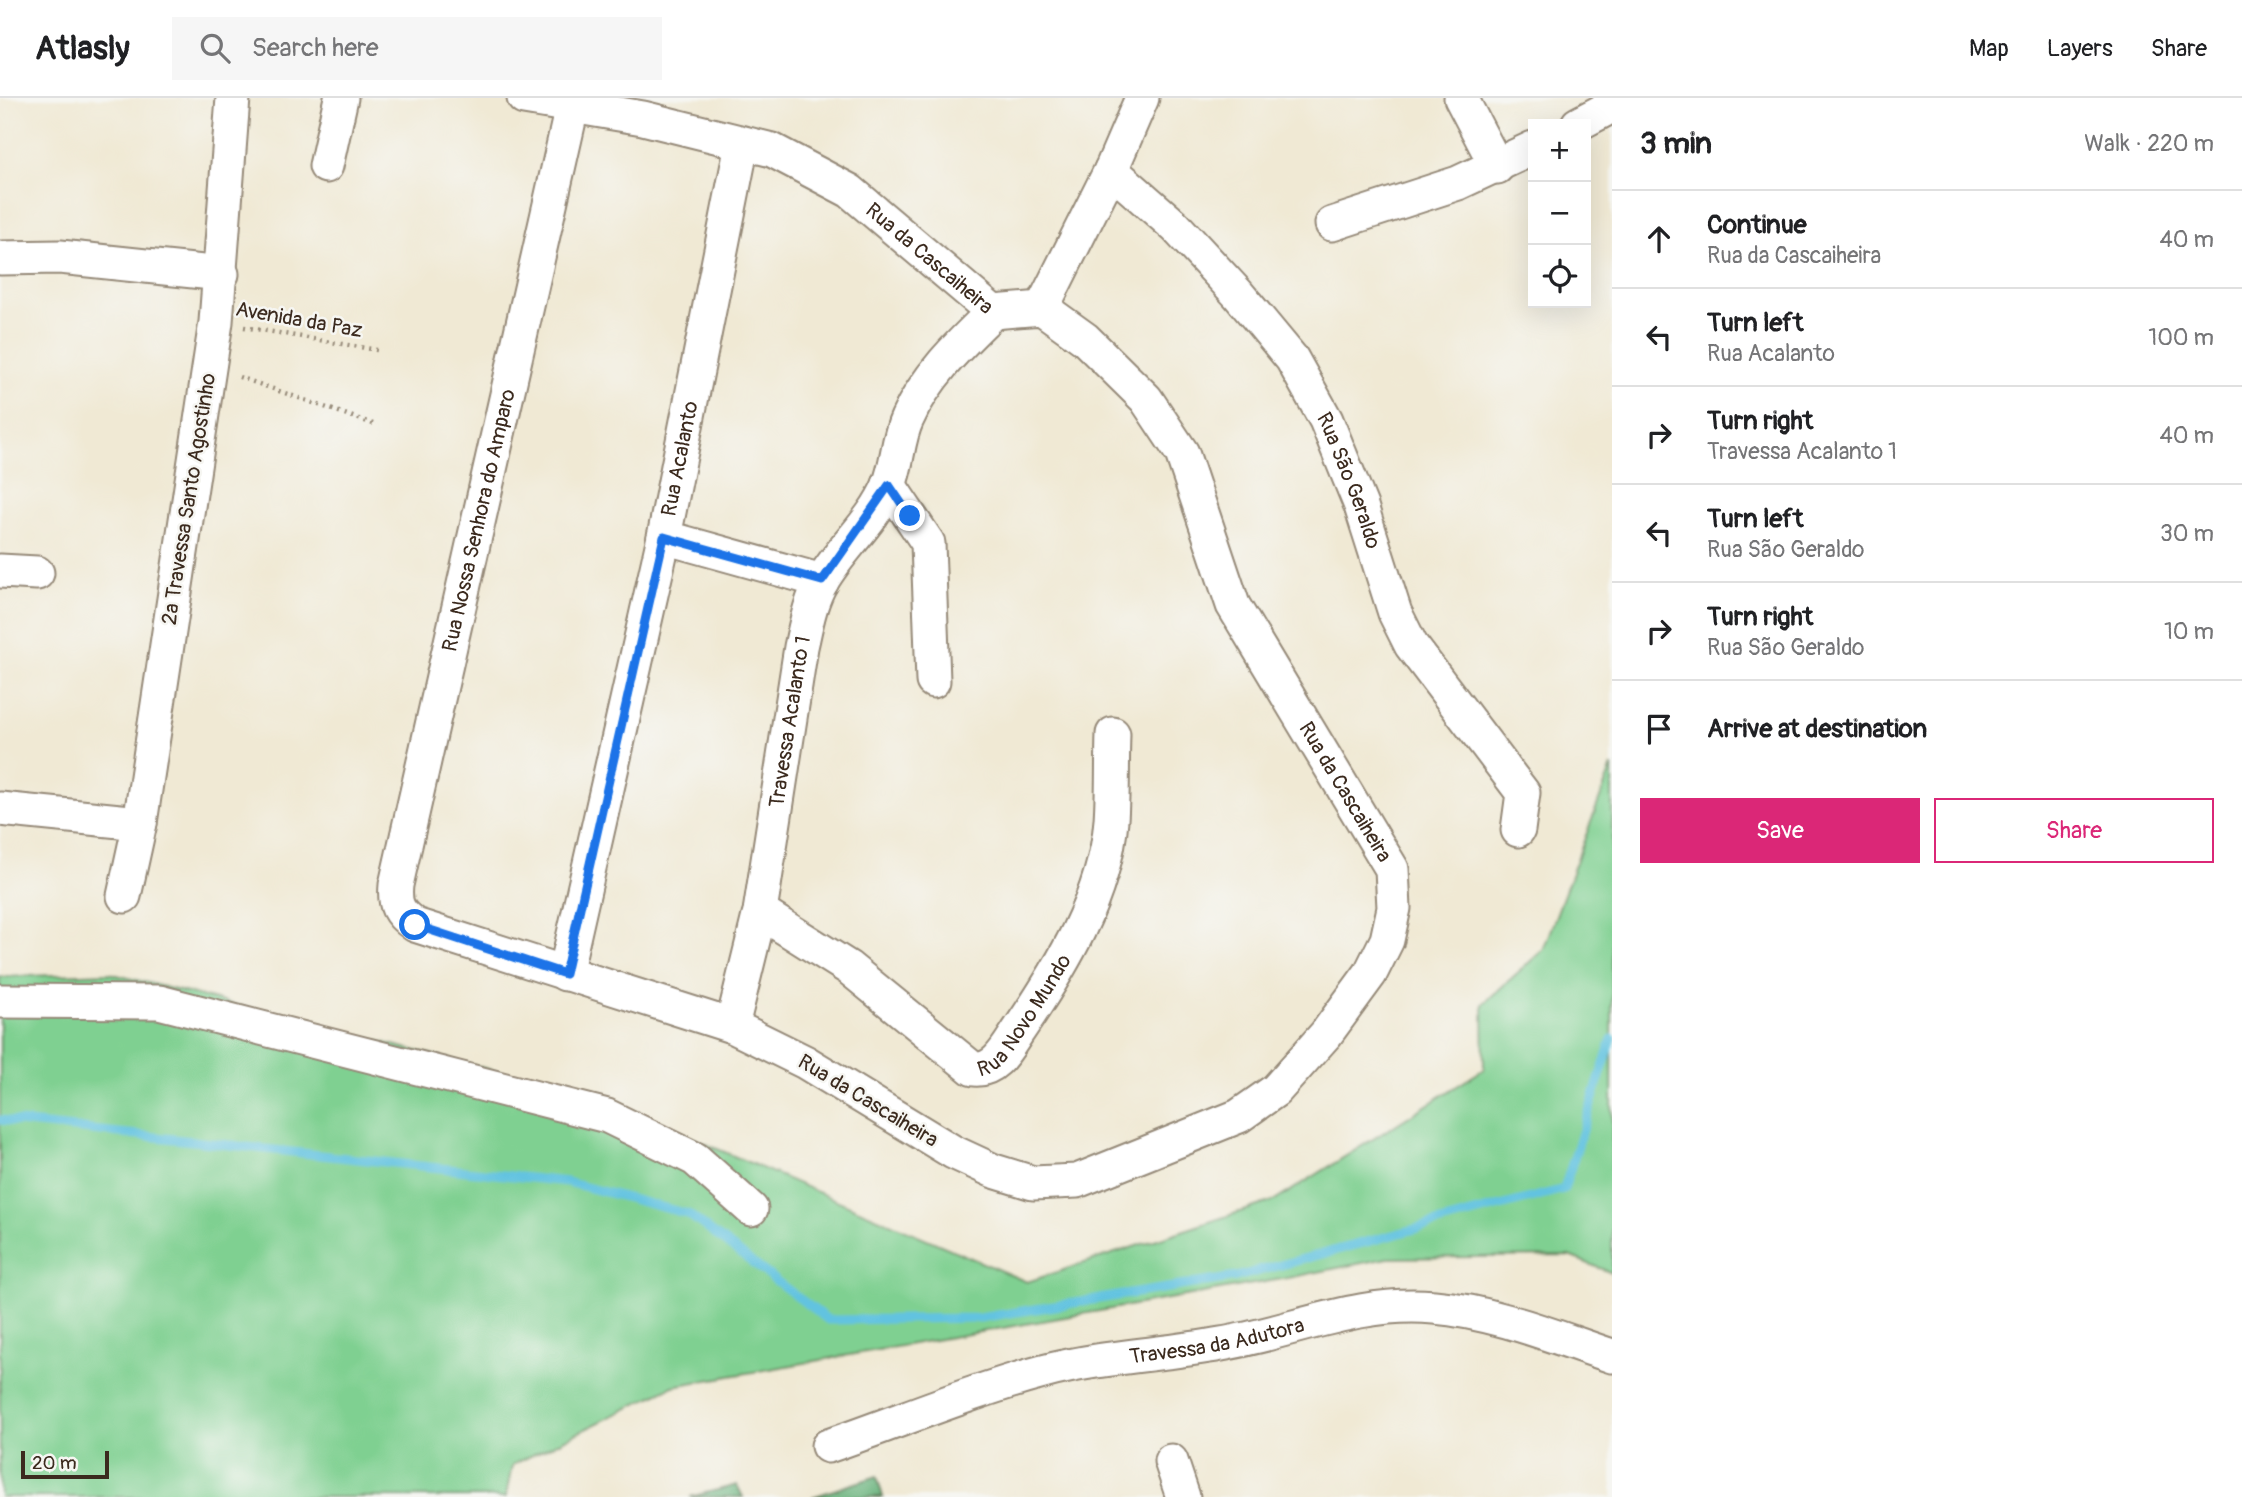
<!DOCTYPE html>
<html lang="en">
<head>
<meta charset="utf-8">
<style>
  :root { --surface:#fff; --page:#f6f6f6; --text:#202124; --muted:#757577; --line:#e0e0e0; --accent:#db2777 }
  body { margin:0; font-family:Pangolin,sans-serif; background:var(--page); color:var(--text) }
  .controls { position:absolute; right:21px; top:21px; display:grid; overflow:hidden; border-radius:0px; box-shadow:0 7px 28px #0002 }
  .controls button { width:63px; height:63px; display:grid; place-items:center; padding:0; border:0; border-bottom:2px solid var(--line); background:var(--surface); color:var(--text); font:35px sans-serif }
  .scale { position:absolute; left:21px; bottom:18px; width:88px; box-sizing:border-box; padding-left:7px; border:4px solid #3b2a1e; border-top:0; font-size:19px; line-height:24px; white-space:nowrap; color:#3b2a1e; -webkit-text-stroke:5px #f6f6f2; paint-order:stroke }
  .stop { position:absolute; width:21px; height:21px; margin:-16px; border:5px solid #1a73e8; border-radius:50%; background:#fff }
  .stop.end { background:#1a73e8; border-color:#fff; box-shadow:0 2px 7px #0008 }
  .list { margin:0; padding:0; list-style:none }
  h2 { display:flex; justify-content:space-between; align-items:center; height:91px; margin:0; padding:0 28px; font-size:30px }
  h2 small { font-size:23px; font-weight:400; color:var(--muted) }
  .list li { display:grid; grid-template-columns:46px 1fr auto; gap:21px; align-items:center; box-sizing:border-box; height:98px; padding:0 28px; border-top:2px solid var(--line) }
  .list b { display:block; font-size:26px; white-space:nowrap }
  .list p { margin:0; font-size:23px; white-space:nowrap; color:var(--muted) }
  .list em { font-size:23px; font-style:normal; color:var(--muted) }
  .actions { display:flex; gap:14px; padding:21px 28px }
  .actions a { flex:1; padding:16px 0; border:2px solid var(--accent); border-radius:0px; text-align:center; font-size:24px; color:var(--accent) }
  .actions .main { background:var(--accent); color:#fff }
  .icon { flex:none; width:38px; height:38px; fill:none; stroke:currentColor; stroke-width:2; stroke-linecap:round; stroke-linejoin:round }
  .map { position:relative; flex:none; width:1612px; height:1399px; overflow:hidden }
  header { display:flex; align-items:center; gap:42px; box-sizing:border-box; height:98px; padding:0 35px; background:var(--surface); border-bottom:2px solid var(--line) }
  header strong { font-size:33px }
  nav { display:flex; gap:38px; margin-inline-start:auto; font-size:24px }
  .search { width:490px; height:63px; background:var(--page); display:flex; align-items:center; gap:18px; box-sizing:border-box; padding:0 24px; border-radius:0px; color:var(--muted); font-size:26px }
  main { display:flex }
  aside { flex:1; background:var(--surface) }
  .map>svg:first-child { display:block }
  .green { fill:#7fd091; stroke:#5d7d58; stroke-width:2 }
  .forest { fill:#67b27b; stroke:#516e4c; stroke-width:2 }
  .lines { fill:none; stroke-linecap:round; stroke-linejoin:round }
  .stream { stroke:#62c3e0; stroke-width:9 }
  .minor-casing { stroke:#968a79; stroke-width:37 }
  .path { stroke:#968a79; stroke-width:4.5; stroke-dasharray:2 5; stroke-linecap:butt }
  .minor { stroke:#fff; stroke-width:33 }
  .route { stroke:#1a73e8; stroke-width:9 }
  .labels { text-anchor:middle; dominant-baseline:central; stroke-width:5; stroke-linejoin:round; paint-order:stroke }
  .street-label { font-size:21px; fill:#3b2a1e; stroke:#f6f6f2 }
</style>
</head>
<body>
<header>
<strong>Atlasly</strong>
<div class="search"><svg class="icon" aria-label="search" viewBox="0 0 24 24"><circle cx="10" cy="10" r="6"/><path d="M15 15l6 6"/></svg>Search here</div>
<nav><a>Map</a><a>Layers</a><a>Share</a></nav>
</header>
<main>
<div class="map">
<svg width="1612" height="1399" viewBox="0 0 1612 1399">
  <rect width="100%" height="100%" fill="#f6f6f2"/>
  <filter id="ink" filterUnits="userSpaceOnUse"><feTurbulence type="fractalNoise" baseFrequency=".0143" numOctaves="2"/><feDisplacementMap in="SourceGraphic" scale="14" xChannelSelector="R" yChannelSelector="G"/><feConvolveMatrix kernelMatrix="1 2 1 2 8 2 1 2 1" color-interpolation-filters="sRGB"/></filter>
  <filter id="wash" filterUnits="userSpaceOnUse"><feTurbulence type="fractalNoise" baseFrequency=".00686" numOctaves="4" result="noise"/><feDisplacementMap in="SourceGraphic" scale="28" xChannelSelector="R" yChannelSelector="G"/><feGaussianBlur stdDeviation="1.57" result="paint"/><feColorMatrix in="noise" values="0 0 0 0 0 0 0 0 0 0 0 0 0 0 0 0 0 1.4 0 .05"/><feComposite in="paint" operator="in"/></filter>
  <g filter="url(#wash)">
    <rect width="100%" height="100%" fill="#f0e9d4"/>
    <path class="green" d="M1612,668V1175L1569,1158L1387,1160L1288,1180L673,1288L512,1367L506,1399H0V879L109,875L594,998L1027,1184L1276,1102L1484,971L1483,906L1543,852Z"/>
    <path class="forest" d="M877,1378L883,1399H812Z
      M737,1387L743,1399H690Z"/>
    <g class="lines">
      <path class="stream" d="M0,1022L567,1084L688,1116L828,1222L979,1220L1236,1179L1564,1091L1612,941"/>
    </g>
  </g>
  <g filter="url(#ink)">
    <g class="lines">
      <defs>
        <g id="minor">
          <path id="s1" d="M524,0L643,20L772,52L850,93L993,214L1042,210L1085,241L1146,301L1182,355L1233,507L1392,771L1394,810L1387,842L1370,876L1326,936L1276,992L1239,1018L1077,1083L1033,1085L994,1073L953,1054L805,964L732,928L415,827C398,815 394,807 396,787L572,9"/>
          <path d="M1461,0L1497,69"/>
          <path d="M1578,26L1612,8"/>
          <path d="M326,68L341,0"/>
          <path id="s2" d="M1111,72L1176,129L1238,196L1292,261L1326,322L1361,408L1395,515L1411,547L1523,695L1518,732"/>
          <path d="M1332,126L1458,85L1533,50"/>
          <path d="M0,160L60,159L222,176"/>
          <path d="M1042,210L1111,72L1142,0"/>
          <path d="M889,387L928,445L933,583"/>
          <path d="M664,439L822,483"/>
          <path d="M0,473L37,475"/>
          <path d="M0,711L140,725"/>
          <path d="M124,798L140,725L216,224L233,0"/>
          <path id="s3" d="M760,814L849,870L973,971C996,974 1008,948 1019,932C1061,870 1105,799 1111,722C1113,694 1112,665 1113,636"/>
          <path id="s4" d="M565,876L664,439L742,46"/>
          <path d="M0,903L159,904L607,1018L695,1061L751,1111"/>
          <path id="s5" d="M732,928L760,814L801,549C806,527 810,503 822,483C841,450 874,423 889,387C898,366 897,342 907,321C926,278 961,245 993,214"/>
          <path id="s6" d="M828,1348C898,1324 971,1293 1043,1274C1102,1258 1162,1257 1221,1246C1293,1234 1358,1202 1434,1209C1494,1214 1555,1239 1612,1258"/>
          <path d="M1171,1363L1183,1399"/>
        </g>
      </defs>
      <use href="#minor" class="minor-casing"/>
      <path class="path" d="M244,229L377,252
        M239,279L376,327"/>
      <use href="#minor" class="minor"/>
    </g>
  </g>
  <g class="lines" filter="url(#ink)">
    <path class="route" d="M415,827L565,876L664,439L822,483L889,387L910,418"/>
  </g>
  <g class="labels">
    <g class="street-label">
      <text stroke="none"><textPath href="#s1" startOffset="446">Rua da Cascaiheira</textPath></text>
      <text transform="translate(299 222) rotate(10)">Avenida da Paz</text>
      <text stroke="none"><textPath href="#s4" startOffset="528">Rua Acalanto</textPath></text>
      <text stroke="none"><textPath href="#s2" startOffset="397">Rua São Geraldo</textPath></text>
      <text transform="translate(189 401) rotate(-81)">2ª Travessa Santo Agostinho</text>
      <text stroke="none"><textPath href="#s1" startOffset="2868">Rua Nossa Senhora do Amparo</textPath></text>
      <text stroke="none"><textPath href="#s5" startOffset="310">Travessa Acalanto 1</textPath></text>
      <text stroke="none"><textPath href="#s1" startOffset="1160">Rua da Cascaiheira</textPath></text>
      <text stroke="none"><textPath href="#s3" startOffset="343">Rua Novo Mundo</textPath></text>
      <text transform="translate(868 1003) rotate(31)">Rua da Cascaiheira</text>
      <text stroke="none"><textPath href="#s6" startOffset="404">Travessa da Adutora</textPath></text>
    </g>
  </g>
</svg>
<div class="controls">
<button>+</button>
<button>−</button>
<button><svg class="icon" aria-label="locate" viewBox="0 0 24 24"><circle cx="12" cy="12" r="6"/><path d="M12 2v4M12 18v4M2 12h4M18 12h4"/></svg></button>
</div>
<div class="scale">20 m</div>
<div class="stop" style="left:415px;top:827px"></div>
<div class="stop end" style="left:910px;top:418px"></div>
</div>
<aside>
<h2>3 min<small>Walk · 220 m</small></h2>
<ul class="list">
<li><svg class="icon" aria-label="ahead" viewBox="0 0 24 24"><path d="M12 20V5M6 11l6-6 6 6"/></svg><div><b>Continue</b><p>Rua da Cascaiheira</p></div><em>40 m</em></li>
<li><svg class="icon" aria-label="left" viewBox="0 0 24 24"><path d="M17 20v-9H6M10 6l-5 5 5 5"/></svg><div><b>Turn left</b><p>Rua Acalanto</p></div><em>100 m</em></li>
<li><svg class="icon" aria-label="right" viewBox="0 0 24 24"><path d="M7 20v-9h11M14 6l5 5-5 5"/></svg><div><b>Turn right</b><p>Travessa Acalanto 1</p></div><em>40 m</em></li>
<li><svg class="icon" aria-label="left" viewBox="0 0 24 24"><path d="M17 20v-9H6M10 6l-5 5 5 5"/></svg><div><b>Turn left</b><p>Rua São Geraldo</p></div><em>30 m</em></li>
<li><svg class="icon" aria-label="right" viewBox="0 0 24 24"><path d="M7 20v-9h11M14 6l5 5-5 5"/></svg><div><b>Turn right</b><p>Rua São Geraldo</p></div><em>10 m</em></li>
<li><svg class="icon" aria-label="arrive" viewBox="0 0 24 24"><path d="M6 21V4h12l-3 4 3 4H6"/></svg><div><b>Arrive at destination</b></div></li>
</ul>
<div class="actions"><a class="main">Save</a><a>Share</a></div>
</aside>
</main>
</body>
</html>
